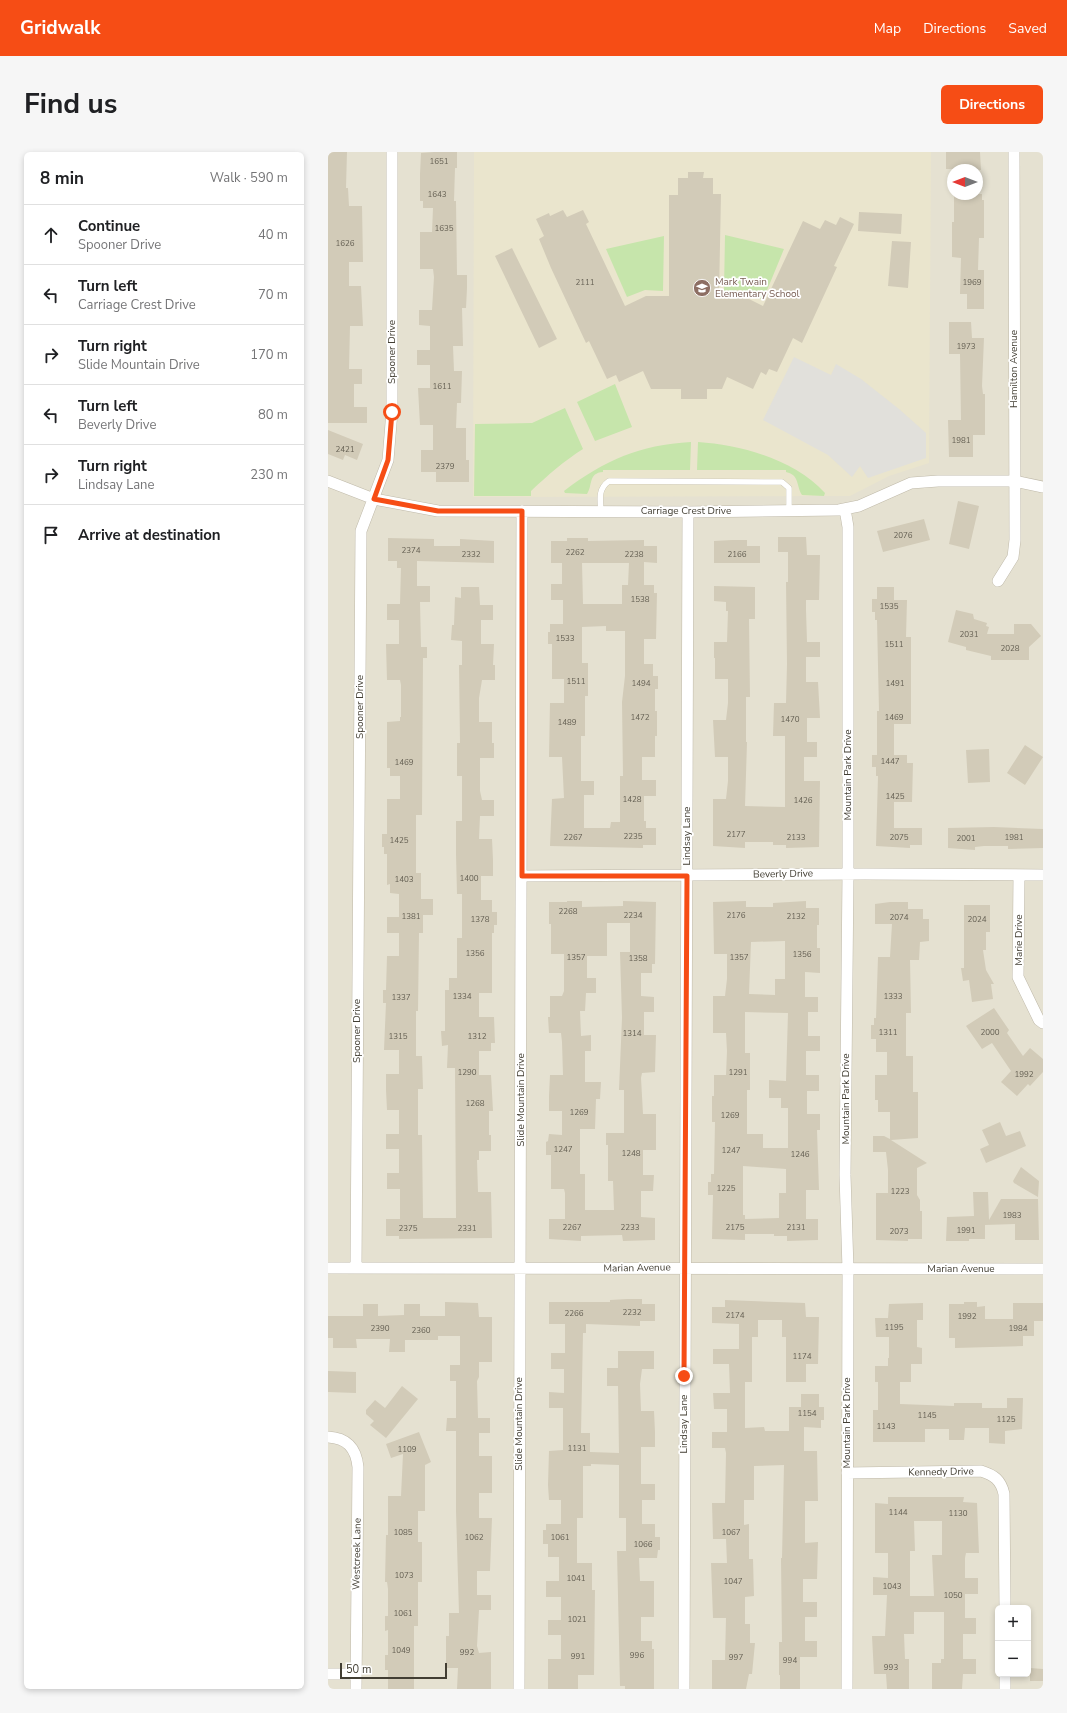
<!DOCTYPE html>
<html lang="en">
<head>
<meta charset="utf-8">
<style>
  :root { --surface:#fff; --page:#f6f6f6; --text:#202124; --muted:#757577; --line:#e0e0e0; --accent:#f64d15 }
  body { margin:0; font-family:"Nunito Sans",sans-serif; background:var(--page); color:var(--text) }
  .controls { position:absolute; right:12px; bottom:12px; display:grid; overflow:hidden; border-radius:6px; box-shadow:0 2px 6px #0003 }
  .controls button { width:36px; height:36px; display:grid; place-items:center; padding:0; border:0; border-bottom:1px solid var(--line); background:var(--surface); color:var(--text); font:20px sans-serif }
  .compass { position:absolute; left:619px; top:12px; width:36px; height:36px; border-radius:50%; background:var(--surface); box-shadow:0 2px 6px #0003; rotate:270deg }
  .scale { position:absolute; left:12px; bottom:10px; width:107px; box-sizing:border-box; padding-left:4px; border:2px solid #423e33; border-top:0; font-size:11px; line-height:14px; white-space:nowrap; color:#423e33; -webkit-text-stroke:3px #fff; paint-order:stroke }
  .stop { position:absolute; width:12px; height:12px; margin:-9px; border:3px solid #f64d15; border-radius:50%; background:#fff }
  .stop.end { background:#f64d15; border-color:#fff; box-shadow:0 1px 4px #0008 }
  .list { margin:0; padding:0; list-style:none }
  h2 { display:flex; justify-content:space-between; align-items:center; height:52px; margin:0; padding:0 16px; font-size:17px }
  h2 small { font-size:13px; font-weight:400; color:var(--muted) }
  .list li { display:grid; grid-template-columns:26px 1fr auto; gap:12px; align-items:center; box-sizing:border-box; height:60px; padding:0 16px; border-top:1px solid var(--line) }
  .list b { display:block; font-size:15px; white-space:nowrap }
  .list p { margin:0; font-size:13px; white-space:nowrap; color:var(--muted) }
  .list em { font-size:13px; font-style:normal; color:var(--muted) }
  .icon { flex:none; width:22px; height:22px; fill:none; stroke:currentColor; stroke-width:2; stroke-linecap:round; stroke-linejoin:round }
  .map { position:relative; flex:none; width:715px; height:1537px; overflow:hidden; border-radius:6px }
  header { display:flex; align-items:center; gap:24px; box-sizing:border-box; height:56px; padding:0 20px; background:var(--accent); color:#fff }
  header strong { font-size:19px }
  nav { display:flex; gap:22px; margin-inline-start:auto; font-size:14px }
  .intro { display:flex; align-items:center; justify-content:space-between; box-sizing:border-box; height:96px; padding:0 24px }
  h1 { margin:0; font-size:28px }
  .button { padding:10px 18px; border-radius:6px; background:var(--accent); color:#fff; font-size:14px; font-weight:700 }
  main { display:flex; gap:24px; padding:0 24px }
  aside { flex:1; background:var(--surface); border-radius:6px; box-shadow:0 2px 6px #0003 }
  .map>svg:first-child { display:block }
  .residential { fill:#e5e1d1; fill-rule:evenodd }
  .education { fill:#eae5cd }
  .green { fill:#c6e5ab }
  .parking { fill:#e1e0db }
  .building { fill:#d2cbb8; fill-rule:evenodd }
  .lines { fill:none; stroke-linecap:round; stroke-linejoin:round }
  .lane-casing { stroke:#bfb9a9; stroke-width:6 }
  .street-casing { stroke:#bfb9a9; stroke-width:12 }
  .lane { stroke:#fff; stroke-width:5.5 }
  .street { stroke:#fff; stroke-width:11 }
  .route { stroke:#f64d15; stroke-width:5 }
  .labels { text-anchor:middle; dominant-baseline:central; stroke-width:3.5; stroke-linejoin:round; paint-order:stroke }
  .number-label { font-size:8px; fill:#666154 }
  .education-label { font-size:10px; fill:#785e54; stroke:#fff; text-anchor:start }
  .street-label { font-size:10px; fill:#423e33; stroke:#fff }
</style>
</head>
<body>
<header>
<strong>Gridwalk</strong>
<nav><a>Map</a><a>Directions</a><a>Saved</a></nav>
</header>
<div class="intro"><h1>Find us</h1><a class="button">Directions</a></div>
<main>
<aside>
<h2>8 min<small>Walk · 590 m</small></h2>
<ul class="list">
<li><svg class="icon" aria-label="ahead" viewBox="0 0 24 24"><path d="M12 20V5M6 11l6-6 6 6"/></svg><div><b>Continue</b><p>Spooner Drive</p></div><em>40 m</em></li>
<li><svg class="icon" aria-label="left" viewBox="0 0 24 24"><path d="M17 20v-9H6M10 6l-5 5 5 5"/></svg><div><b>Turn left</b><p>Carriage Crest Drive</p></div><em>70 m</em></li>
<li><svg class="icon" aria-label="right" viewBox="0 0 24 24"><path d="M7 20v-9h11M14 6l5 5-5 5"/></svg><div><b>Turn right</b><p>Slide Mountain Drive</p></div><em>170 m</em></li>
<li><svg class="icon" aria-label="left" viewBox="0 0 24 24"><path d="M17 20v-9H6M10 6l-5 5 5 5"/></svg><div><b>Turn left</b><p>Beverly Drive</p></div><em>80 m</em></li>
<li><svg class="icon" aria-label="right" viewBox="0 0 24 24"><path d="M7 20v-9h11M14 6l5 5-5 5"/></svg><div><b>Turn right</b><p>Lindsay Lane</p></div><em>230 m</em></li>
<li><svg class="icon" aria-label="arrive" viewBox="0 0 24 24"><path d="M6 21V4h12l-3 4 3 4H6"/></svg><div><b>Arrive at destination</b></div></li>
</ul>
</aside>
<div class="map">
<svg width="715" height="1537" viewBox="0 0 715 1537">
  <rect width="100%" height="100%" fill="#f1eee3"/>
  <path class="residential" d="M0,0H715V1537H0ZM625,18H649V42H625ZM670,1456H700V1522H670Z"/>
  <path class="education" d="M146,0H603L601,311L561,324L522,344L145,345Z"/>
  <path class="green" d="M397,83L456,97L435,148L413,138L396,139Z
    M336,84L335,139L317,138L299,145L278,97Z
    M287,232L304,275L267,289L249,250Z
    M237,256L255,297C236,309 220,323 203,339V344H146L147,272L204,271Z
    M363,290L362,318H275V320C260,321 265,333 259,342L237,341L236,339C277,308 311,293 363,290Z
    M370,290C413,293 466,307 497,341L496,344L474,343C468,334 472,323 458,320V318H369Z"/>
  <path class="parking" d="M466,205L503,223L508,212L533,227L571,257L598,281V306L540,326L532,314L524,325L500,303L435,268Z"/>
  <path class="building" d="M0,0H19L18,36H20L21,54H34L35,110H21V134H33L35,174H22L21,217H34V232H26V255H39V271H0Z
    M106,0H129V16H127L126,49H128L129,123H139V136L138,156H134L135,194H125L126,219H134L133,251H129L128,276H138V308H141V330H108V320H93V298H105V273H92L90,236H102V213H89V198H102V174L91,173V158H104L106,125L105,117H92V80H104L105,56H95V49H92V22L93,1Z
    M618,0H652L653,18L618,17Z
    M360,20H376L375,26H385V42H393L391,144H415L435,154L475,69L492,77L497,68L508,73L512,65L526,72L506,114L509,115L474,191L465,186L449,220L441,217L438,223L433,220L425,237L399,225L394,237H379V247H353V237H323L315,219L291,230L288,223L279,227L261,189L258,191L223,116L211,87L216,84L208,67L221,61L222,64L235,58L239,65L255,58L261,70L258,72L297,154L318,144H341V43H350V26H360Z
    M626,42H654V48H656V86H651L650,118H656V157H639V142H632L633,106L624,105V70H626Z
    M531,60L574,62L573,82L530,79Z
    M564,89L583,90L580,136L560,134Z
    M184,96L229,187L211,196L167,104Z
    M621,170H643L644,186H656L654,234L655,242H657V283H645V305H621L620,268H633L632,202H621Z
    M0,278L35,292L29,308L17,303L15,308L0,302Z
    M630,349L651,354L641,397L621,392Z
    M596,367L602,388L555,400L549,379Z
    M450,385H478L479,403H492L491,448H478V458L479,490H492V505H478V530H490L492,566H479V590H489V605H476V629H492L491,695L458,696V693H445V690H417V696L385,694V647H398L400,629V605H387L385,568H398L400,551V527H387V506H386V490H399L400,459H398V450L386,449V434L427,435V467H421L422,545H418V590H419L417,654L457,655V584H445L446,551H458L459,512L458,430H460V400H450Z
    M60,386L106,387V394H132V387L166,389V411L89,409V434H102V450H92L93,495H99V506H95L94,663H88V721H93V747H105V763H95V781H91L90,859H88V904H94L95,937H90V983H94L95,1066H128L127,916H119L120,893L114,894L113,879H117V838H121V826H129V786H134V742H129L128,702V669H134V624H129V591H132L131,513H134V489L123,488L124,473H126L127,445L133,446V435H151L152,453H165V468H153V492H166L165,513H167V528H154L151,546V570H164V591H166V606H152V639L154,648H166V664H152L151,687H164L165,708V724H153V748H164V760H169V773H166V781H164V841H151V865H166L167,891H163V899H151V923H163L165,959H161V983H163V999H151V1008H149L150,1040H163L164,1086L71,1087V1084H58V1067H72V1037H59V1021H71V997H58V982H71V958H59L58,938V922H71V898H56L58,851H55V838H58L59,804H71V781H59V765H71V742L62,741V732L59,733V702H56V695H54V682H59V647H72V624H62V616H59V570L72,569V565H73V533L72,528H59L58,492H71V468H59V452H72L73,416H69V409H60Z
    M239,386H260V389L316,388V394H329V411L316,410V433H326V441H329L328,487H316V512H325V524H330V537H327V559H329V584H327V605H314V628H328V644H316V669H318V676H328V693H315V696L222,694L224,647L236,646L234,605H221L222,551H236V527H224V492H220V480H222V472H235V448H223V432H234V411H223V389H239ZM254,411H301L300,433H294V452H255ZM278,474V479H297V524L294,550L295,624H292V670H283L282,676H256V643H266V629H253V584H257V544H260V511H254V475Z
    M404,388H419V394H432V411H386V389Z
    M549,435H566V448H579L578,485H583V572H566V603H579V611H585L584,650H566V676H594V693H582V696L548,694L550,624H548V615H544V603H549V559H551L549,468H547V460H544V447H549Z
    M628,458L645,462L646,467L659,471L658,474L661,475L659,482H686V472H703L713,484L701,495V508H663V504L638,498V495L620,490Z
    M697,593L715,605L697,633L679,621Z
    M661,597L662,630L640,631L638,598Z
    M666,675L715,677V696L680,697V694H656L647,695V698L620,696V676Z
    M239,749H254V755L295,754V749L328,750L327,812H324V821H313V844L326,845V860H316V883H328L327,920L314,921L313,926L315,962H328V998H315V1023H326L325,1039H313V1065L327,1066V1088L295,1089L294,1083L253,1084V1089L221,1087V1067H237V1041L236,1037H223V1003H218V990L220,989L221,982L234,983V959H221V944L222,923H235L234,890L233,881H221L220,865H222V844H234L236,839V802H223V772H221V750H239ZM279,771H302V800H292L294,866L291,938H296V981H278V993H280V1029H285L286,1058H257V1022H252V977H267L268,947H272L273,930H257V899H263V883L253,884L252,859H257L258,841H268V826H259V804H279Z
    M418,749V755H445V751L478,749V756H491V773H489V796H492V821L477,820V845H490V860H480V884H492V899H478V923H491V939H479V962H492V978H489L491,1038H478V1067H490V1088L459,1089V1084H446V1082H417V1088L384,1087L385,1043H380V1030H383V1022H386L387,970H384V944H386V923H398L399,899L398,881H385V844H397L399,827V802H386L385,750ZM457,789V827H447V843L421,842L423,790ZM417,860L460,861L458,929L441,928V946H453V956H460V996H435V982H419V938H422V901H417ZM415,1014L458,1017V1041H451V1066L417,1067V1063H415Z
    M562,750H580V757H595V767H601V789L592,790L591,808H582L583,861H578V904H585V940H590V986L563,988L599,1011L589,1016V1043L592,1048V1059H594V1087H580V1089L548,1088V1041H560V1018L558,1000H545V984H556L562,987V960H550V948H547V923H559V900H548V887H543V873H546V866H548L550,805H562L564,772H547V752Z
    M636,753H662V780H658V798H655L658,818L666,832H663L665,847L644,850L641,828L635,829L633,816H636Z
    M666,856L681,878L679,881L695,904L702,896L715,907V920L702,934L700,932L689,944L673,930L683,919L664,891L654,897L638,874Z
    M672,970L678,984L692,979L698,994L658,1011L652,997L661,993L654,978Z
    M693,1015L711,1029L710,1045L686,1031L685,1029Z
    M645,1040H660L661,1068L673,1047H710L711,1088H687V1072L657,1073V1087H641V1089H618L619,1065L646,1064Z
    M299,1147H314V1152H327V1169H312V1174L258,1172V1181H255L253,1281H262V1300L291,1301L290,1234H279V1216H290V1199H326V1217H314L312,1232L313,1259H326L327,1280V1295H313V1332H327V1348H314V1372H327V1385H332V1398H330L329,1406H311L312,1429H326V1465H313V1489H324V1497H326V1537H297V1534H292L289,1399H298V1366H291V1313L263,1312V1314H255V1366H249V1411H264V1438H267L266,1523H250V1537H220V1507H233V1483H220V1468H233V1445H218V1429H231V1405H220V1392H215V1378H218V1372H233V1348H221L220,1333L221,1299L235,1298V1256H221V1240L236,1241V1217H223V1201H237V1172H221V1150H282V1148Z
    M397,1148L477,1151L478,1165H491L490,1212H478V1230H458V1185H454V1168H430V1185H424V1230H417V1276L436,1275L437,1279H461V1255H473V1242H491V1255H496V1268H493V1276L476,1275V1299H489L490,1349H477V1391L490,1390L489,1427H475V1450H489V1465H477V1489H489V1505H472V1537H452V1523H451V1490H454L453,1406H454L456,1313L426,1314V1348H416V1373L421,1372V1407H425L426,1444L417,1445V1472H422V1491H427L424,1522H421L418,1537H384V1508H397L398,1466H385L383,1411H399L398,1387H385L384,1351H397L398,1301L397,1296H384V1280H399V1257H386L385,1241H402L401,1212H385V1197H411V1172L384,1171V1155H397Z
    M117,1150L150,1151L151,1165H164V1210H151V1225L149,1229L150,1266H162V1281H151V1304H164V1341H151V1366H164L162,1419H149V1443H163V1458H151L149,1494L151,1501L163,1500V1537H129L130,1516H118V1484H121V1461H131L128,1359V1279H118L119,1266H128V1229H122V1213H132V1184H110V1188H77V1200H61L62,1187H28L29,1196H5V1186H0V1164H35V1152H50V1164L76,1163V1152H92V1164H117Z
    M636,1150H649V1155L657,1154V1167H685V1151H715V1169H706V1184H695V1194L627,1196V1186H621V1152H636Z
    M595,1151V1168H589V1195L594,1196V1212H583V1230H572V1252L626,1254V1251H654V1256H679V1246H695L694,1277L677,1279V1292L661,1291V1276H637L636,1288H621V1277H597V1290H545V1258H550V1230H547V1214H560V1206H561V1185H548L547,1166H560L561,1152Z
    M0,1219L28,1220V1241L0,1240Z
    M74,1234L90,1247L58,1286L42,1273L46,1269L38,1262V1258L47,1248L57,1256Z
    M91,1280L103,1310L97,1313V1359H90V1390H94V1430H90V1474H86V1537H60V1518H57V1503H60V1478L57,1479V1464H60V1437L59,1430H57L58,1383H60V1344H73L75,1302L63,1306L58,1292Z
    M560,1345H636L635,1350L649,1351L651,1401H638L637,1406V1426H650V1442H637V1466H648V1482H635V1507H648V1522H635L634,1537H604V1511H613V1507H616V1460H586V1482H576L577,1507H581V1537H559L558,1522H546L544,1484H557L559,1443H545V1425L560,1426V1401H547V1351L560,1352ZM586,1369H614V1403H604L606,1444H582V1399H587Z
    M702,1516L715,1517V1529H702Z"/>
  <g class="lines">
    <defs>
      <path id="lane" d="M273,359C272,347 270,337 281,329L454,330L461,336V358"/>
      <path id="street" d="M0,329L46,347L110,359L360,360L511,358L531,354L583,331L610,329H686L715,335
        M517,357L520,375V722L517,1023L520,1117L519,1537
        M670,429L685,405L687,388L686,0
        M691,723L690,825L711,868L715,871
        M194,724L537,722L715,723
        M0,1116L715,1117
        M28,1116L33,379L60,308L64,259V0
        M0,1285C19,1286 28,1296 30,1315L28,1537
        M519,1321L653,1319C666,1323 673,1328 676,1342L677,1456
        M0,1522H28
        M677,1522V1537
        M191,1537C191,1144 194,751 194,359
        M356,1537L360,360"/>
    </defs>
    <use href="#lane" class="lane-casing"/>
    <use href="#street" class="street-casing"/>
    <use href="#lane" class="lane"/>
    <use href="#street" class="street"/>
  </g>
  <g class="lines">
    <path class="route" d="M64,260L60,308L46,347L110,359H194V724H359L356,1224"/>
  </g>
  <defs>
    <symbol id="school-disc" viewBox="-11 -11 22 22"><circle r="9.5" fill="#8d6e63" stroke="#fff"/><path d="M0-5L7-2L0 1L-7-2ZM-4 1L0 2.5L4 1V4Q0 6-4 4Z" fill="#fff"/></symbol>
  </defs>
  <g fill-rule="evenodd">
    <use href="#school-disc" x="364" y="126" width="20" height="20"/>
  </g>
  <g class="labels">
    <g class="number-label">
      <text x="111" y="9">1651</text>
      <text x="109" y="42">1643</text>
      <text x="116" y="76">1635</text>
      <text x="17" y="91">1626</text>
      <text x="257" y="130">2111</text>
      <text x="644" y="130">1969</text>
      <text x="638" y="194">1973</text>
      <text x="114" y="234">1611</text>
      <text x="633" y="288">1981</text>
      <text x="17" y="297">2421</text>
      <text x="117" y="314">2379</text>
      <text x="575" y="383">2076</text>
      <text x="83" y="398">2374</text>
      <text x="247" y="400">2262</text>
      <text x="143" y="402">2332</text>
      <text x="306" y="402">2238</text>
      <text x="409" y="402">2166</text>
      <text x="312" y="447">1538</text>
      <text x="561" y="454">1535</text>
      <text x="641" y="482">2031</text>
      <text x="237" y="486">1533</text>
      <text x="566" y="492">1511</text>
      <text x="682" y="496">2028</text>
      <text x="248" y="529">1511</text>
      <text x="313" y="531">1494</text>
      <text x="567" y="531">1491</text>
      <text x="312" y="565">1472</text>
      <text x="566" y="565">1469</text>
      <text x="462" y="567">1470</text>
      <text x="239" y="570">1489</text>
      <text x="562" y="609">1447</text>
      <text x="76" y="610">1469</text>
      <text x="567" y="644">1425</text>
      <text x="304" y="647">1428</text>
      <text x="475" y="648">1426</text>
      <text x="408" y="682">2177</text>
      <text x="305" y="684">2235</text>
      <text x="245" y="685">2267</text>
      <text x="468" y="685">2133</text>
      <text x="571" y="685">2075</text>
      <text x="686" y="685">1981</text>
      <text x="638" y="686">2001</text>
      <text x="71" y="688">1425</text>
      <text x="141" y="726">1400</text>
      <text x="76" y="727">1403</text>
      <text x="240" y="759">2268</text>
      <text x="305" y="763">2234</text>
      <text x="408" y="763">2176</text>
      <text x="83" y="764">1381</text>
      <text x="468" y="764">2132</text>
      <text x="571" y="765">2074</text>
      <text x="152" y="767">1378</text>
      <text x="649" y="767">2024</text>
      <text x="147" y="801">1356</text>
      <text x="474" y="802">1356</text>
      <text x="248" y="805">1357</text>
      <text x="411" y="805">1357</text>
      <text x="310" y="806">1358</text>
      <text x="134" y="844">1334</text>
      <text x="565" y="844">1333</text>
      <text x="73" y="845">1337</text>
      <text x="560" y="880">1311</text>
      <text x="662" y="880">2000</text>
      <text x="304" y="881">1314</text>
      <text x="70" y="884">1315</text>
      <text x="149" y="884">1312</text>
      <text x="139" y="920">1290</text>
      <text x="410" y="920">1291</text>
      <text x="696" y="922">1992</text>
      <text x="147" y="951">1268</text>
      <text x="251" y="960">1269</text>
      <text x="402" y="963">1269</text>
      <text x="235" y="997">1247</text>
      <text x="403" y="998">1247</text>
      <text x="303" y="1001">1248</text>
      <text x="472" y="1002">1246</text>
      <text x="398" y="1036">1225</text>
      <text x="572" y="1039">1223</text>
      <text x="684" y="1063">1983</text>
      <text x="244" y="1075">2267</text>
      <text x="302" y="1075">2233</text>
      <text x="407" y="1075">2175</text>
      <text x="468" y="1075">2131</text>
      <text x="80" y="1076">2375</text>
      <text x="139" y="1076">2331</text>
      <text x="638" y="1078">1991</text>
      <text x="571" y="1079">2073</text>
      <text x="304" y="1160">2232</text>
      <text x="246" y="1161">2266</text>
      <text x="407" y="1163">2174</text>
      <text x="639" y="1164">1992</text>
      <text x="566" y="1175">1195</text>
      <text x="52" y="1176">2390</text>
      <text x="690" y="1176">1984</text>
      <text x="93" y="1178">2360</text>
      <text x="474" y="1204">1174</text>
      <text x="479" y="1261">1154</text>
      <text x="599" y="1263">1145</text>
      <text x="678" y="1267">1125</text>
      <text x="558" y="1274">1143</text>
      <text x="249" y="1296">1131</text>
      <text x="79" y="1297">1109</text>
      <text x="570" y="1360">1144</text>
      <text x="630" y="1361">1130</text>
      <text x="75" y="1380">1085</text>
      <text x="403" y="1380">1067</text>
      <text x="146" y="1385">1062</text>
      <text x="232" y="1385">1061</text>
      <text x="315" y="1392">1066</text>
      <text x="76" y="1423">1073</text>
      <text x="248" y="1426">1041</text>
      <text x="405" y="1429">1047</text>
      <text x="564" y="1434">1043</text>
      <text x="625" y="1443">1050</text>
      <text x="75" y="1461">1061</text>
      <text x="249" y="1467">1021</text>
      <text x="73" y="1498">1049</text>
      <text x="139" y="1500">992</text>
      <text x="309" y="1503">996</text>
      <text x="250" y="1504">991</text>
      <text x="408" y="1505">997</text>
      <text x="462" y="1508">994</text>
      <text x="563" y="1515">993</text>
    </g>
    <g class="education-label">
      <text x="387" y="130">Mark Twain<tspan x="387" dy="12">Elementary School</tspan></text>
    </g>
    <g class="street-label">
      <text transform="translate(64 200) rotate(-90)">Spooner Drive</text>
      <text transform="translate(686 217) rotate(-90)">Hamilton Avenue</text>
      <text x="358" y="359">Carriage Crest Drive</text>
      <text transform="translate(32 555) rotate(-90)">Spooner Drive</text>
      <text transform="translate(520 623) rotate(-90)">Mountain Park Drive</text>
      <text transform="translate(359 684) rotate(-90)">Lindsay Lane</text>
      <text transform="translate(455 722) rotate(-1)">Beverly Drive</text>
      <text transform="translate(691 788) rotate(-90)">Marie Drive</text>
      <text transform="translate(29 879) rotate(-90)">Spooner Drive</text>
      <text transform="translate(518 947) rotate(-90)">Mountain Park Drive</text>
      <text transform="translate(193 948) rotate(-90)">Slide Mountain Drive</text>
      <text transform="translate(309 1116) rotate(-1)">Marian Avenue</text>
      <text x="633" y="1117">Marian Avenue</text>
      <text transform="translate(519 1271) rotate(-90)">Mountain Park Drive</text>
      <text transform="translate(191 1272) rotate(-90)">Slide Mountain Drive</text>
      <text transform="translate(356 1272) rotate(-90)">Lindsay Lane</text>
      <text transform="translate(613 1320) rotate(-1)">Kennedy Drive</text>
      <text transform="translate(29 1402) rotate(-89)">Westcreek Lane</text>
    </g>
  </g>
</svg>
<div class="controls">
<button>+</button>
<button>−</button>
</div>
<svg class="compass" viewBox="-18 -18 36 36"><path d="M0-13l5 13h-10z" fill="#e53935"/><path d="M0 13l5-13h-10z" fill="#757577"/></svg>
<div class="scale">50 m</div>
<div class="stop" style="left:64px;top:260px"></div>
<div class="stop end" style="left:356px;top:1224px"></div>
</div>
</main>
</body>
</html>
